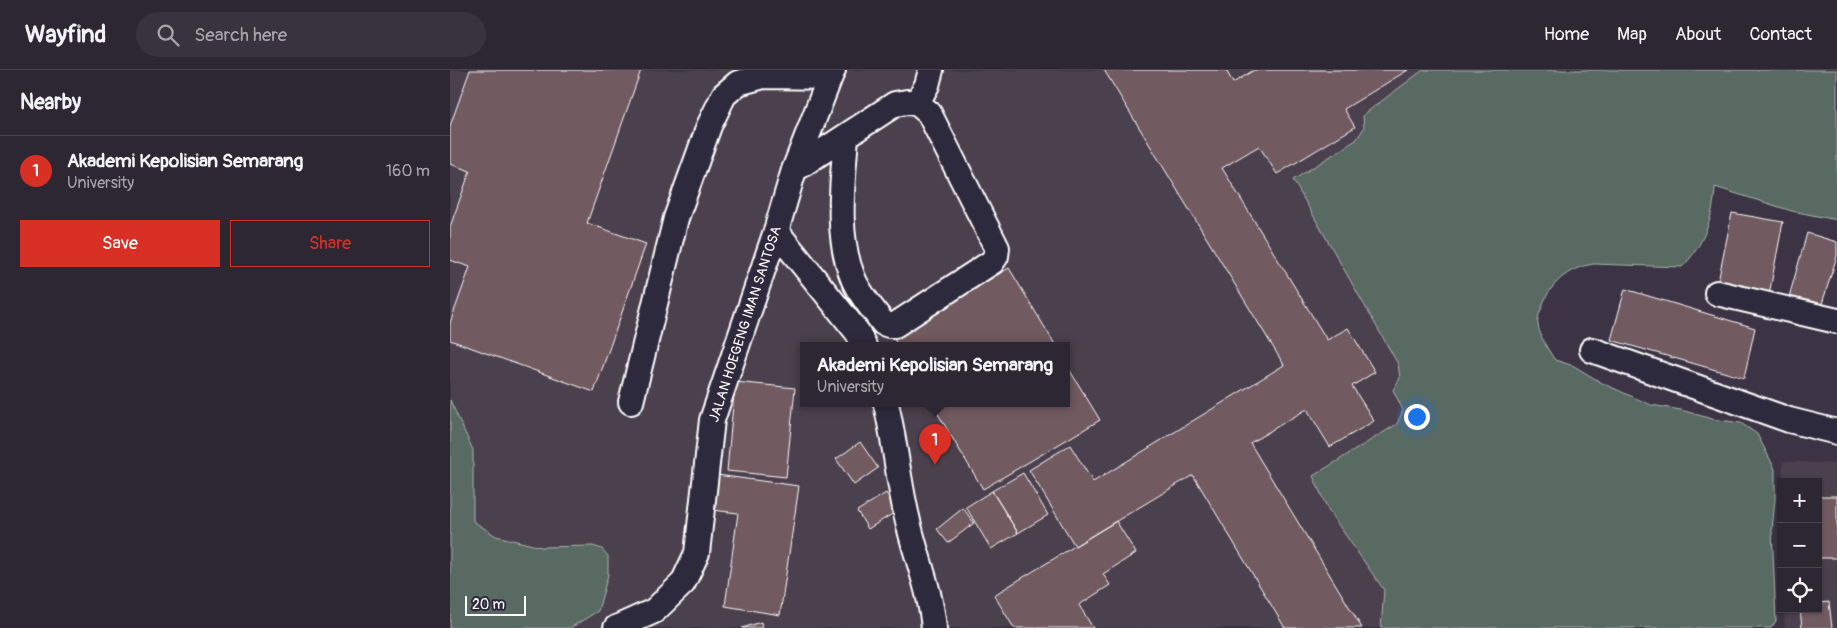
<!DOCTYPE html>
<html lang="en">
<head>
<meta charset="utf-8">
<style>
  :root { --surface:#2d2733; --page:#39333f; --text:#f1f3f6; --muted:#a7a5ac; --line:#48444e; --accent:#d93025 }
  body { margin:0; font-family:Pangolin,sans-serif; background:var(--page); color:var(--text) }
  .controls { position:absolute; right:15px; bottom:15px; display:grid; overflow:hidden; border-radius:0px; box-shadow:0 1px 4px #0004 }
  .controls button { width:45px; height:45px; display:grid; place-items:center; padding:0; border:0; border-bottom:1px solid var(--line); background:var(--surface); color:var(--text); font:25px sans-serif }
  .scale { position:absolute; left:15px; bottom:12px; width:61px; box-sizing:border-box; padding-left:5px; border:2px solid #fff; border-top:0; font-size:14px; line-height:18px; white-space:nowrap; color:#fff; -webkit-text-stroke:4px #2f2a3d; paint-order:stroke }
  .you { position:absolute; left:966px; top:346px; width:18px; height:18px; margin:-12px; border:4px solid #fff; border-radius:50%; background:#1a73e8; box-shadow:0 0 0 8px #1a73e833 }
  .badge { display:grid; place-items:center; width:32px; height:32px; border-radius:50%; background:var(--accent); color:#fff; font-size:16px; font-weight:700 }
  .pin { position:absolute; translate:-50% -41px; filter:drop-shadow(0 1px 2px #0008) }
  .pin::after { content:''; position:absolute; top:26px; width:18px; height:15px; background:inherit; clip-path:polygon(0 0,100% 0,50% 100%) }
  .popup { position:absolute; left:350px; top:272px; width:270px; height:65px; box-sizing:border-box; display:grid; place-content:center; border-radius:0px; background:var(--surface); filter:drop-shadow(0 1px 4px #0005); font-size:16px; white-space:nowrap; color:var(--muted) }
  .popup b { font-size:19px; color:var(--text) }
  .popup::after { content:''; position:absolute; left:50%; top:100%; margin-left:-10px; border:10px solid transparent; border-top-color:var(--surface) }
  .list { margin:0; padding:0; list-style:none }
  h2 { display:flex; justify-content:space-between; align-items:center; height:65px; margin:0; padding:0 20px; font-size:21px }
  h2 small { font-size:16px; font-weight:400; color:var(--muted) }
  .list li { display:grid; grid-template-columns:32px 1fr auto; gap:15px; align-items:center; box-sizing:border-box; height:70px; padding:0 20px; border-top:1px solid var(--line) }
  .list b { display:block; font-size:19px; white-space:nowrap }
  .list p { margin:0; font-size:16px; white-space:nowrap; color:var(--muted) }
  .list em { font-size:16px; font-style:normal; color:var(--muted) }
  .actions { display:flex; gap:10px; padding:15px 20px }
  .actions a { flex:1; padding:11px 0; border:1px solid var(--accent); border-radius:0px; text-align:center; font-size:18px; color:var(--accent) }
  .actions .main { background:var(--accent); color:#fff }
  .icon { flex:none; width:28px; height:28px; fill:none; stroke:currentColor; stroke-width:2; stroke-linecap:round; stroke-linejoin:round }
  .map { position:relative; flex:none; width:1387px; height:558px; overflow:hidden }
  header { display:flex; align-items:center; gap:30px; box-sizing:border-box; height:70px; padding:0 25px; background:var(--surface); border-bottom:1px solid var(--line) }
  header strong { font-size:24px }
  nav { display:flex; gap:28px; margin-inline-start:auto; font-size:18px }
  .search { width:350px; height:45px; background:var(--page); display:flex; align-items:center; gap:12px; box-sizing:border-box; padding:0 18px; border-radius:28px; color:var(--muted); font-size:19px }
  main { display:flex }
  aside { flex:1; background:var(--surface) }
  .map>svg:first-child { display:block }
  .built { fill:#4c3f4d; fill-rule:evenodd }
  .green { fill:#596a62; stroke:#acb4b0 }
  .building { fill:#715a61; stroke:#fff }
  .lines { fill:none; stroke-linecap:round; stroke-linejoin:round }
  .minor-casing { stroke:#fff; stroke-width:28 }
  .minor { stroke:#2f2a3d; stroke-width:24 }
  .labels { text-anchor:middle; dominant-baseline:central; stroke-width:5; stroke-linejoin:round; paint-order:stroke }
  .street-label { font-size:14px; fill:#fff; stroke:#2f2a3d }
</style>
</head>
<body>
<header>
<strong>Wayfind</strong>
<div class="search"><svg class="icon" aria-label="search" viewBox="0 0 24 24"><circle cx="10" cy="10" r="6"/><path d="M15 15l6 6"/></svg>Search here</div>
<nav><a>Home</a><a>Map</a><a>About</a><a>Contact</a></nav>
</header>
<main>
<aside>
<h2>Nearby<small></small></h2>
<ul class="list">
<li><span class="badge">1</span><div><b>Akademi Kepolisian Semarang</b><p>University</p></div><em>160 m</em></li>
</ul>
<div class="actions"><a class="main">Save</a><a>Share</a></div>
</aside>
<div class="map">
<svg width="1387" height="558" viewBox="0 0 1387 558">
  <rect width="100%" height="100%" fill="#3c3444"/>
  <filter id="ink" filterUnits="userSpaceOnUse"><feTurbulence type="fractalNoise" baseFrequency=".02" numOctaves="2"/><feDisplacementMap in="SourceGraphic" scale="10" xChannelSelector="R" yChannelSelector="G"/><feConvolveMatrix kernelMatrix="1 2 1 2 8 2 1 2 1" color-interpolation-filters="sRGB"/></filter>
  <g filter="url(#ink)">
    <path class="built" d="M0,0H1066L973,558H0ZM354,276H616V334H354Z
      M1333,391L1387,394V558H1335L1334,539H1368V412H1333Z"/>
    <path class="green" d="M973,0H1387V150L1342,141L1265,117C1264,146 1253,177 1232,197L1144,194C1118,197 1098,215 1091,240C1089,244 1087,250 1088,255C1090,267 1098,280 1105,290L1124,296L1152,313L1201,335L1231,340L1262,349L1291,353L1307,364L1325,399V429L1322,461L1326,551L1321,558H931L934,520L878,440L863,406L947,354L953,340L943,320L950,308L948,294L843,110L906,70L914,58L913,45Z
      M0,330L23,380V451L46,466L91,477L143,476L152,479L158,486V505L148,541L120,558H0Z"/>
    <path class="building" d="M20,0H191L137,153L196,174L144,322L0,270V253L20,197L0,190V157L20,101L0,94V56Z
      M654,0H776L783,13L804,0H958L894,39L905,57L827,104L809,76L772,98L877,270L898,258L925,302L902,316L924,351L880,377L857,339L800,373L912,558H835L743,405L625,476L579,400L620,375L643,412L834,295Z
      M1282,143L1333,152L1319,225L1268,212Z
      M1357,163L1387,172V186L1371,237L1339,227Z
      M559,198L606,276H448L443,267Z
      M1175,219L1305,258L1294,308L1161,270Z
      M616,294L650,350L533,419L482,334H616Z
      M285,312L345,318L336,407L277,401Z
      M410,372L428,398L404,415L386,389Z
      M573,403L598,445L568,463L542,421Z
      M267,405L349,416L330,545L275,536L288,443L262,440Z
      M542,421L568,463L541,479L516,437Z
      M436,423L447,441L418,459L407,441Z
      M1368,426H1387V488H1368Z
      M513,438L524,453L498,473L487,459Z
      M666,451L686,483L653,504L660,515L629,535L643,558H564L544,525Z
      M1379,532L1382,558H1352L1350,539H1368V533Z
      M311,552L312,558H292Z"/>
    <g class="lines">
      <defs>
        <path id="minor" d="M467,33L477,15L481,0
          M344,100L445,34L457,32L467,33L479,43L547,178L546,186L542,192L445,255H439L433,253C423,239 409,224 403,208C385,164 393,112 396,66
          M326,161L408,263L414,276
          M1267,223L1387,251
          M1142,280L1339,350L1387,362
          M181,332L226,148L259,56L274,25L288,13L314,6L380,7L383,0
          M436,334C445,371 448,409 457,447C465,485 480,517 484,558
          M166,558L204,541L233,513L247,483L262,350L326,161L344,100L380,7"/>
      </defs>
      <use href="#minor" class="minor-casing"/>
      <use href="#minor" class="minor"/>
    </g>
  </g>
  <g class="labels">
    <g class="street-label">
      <text transform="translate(295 254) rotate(-72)">JALAN HOEGENG IMAN SANTOSA</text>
    </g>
  </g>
</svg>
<div class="controls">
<button>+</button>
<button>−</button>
<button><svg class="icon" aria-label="locate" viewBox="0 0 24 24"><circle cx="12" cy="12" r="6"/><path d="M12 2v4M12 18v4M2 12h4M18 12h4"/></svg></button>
</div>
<div class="scale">20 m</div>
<div class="you"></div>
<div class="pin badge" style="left:485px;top:395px">1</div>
<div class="popup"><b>Akademi Kepolisian Semarang</b>University</div>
</div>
</main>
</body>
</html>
